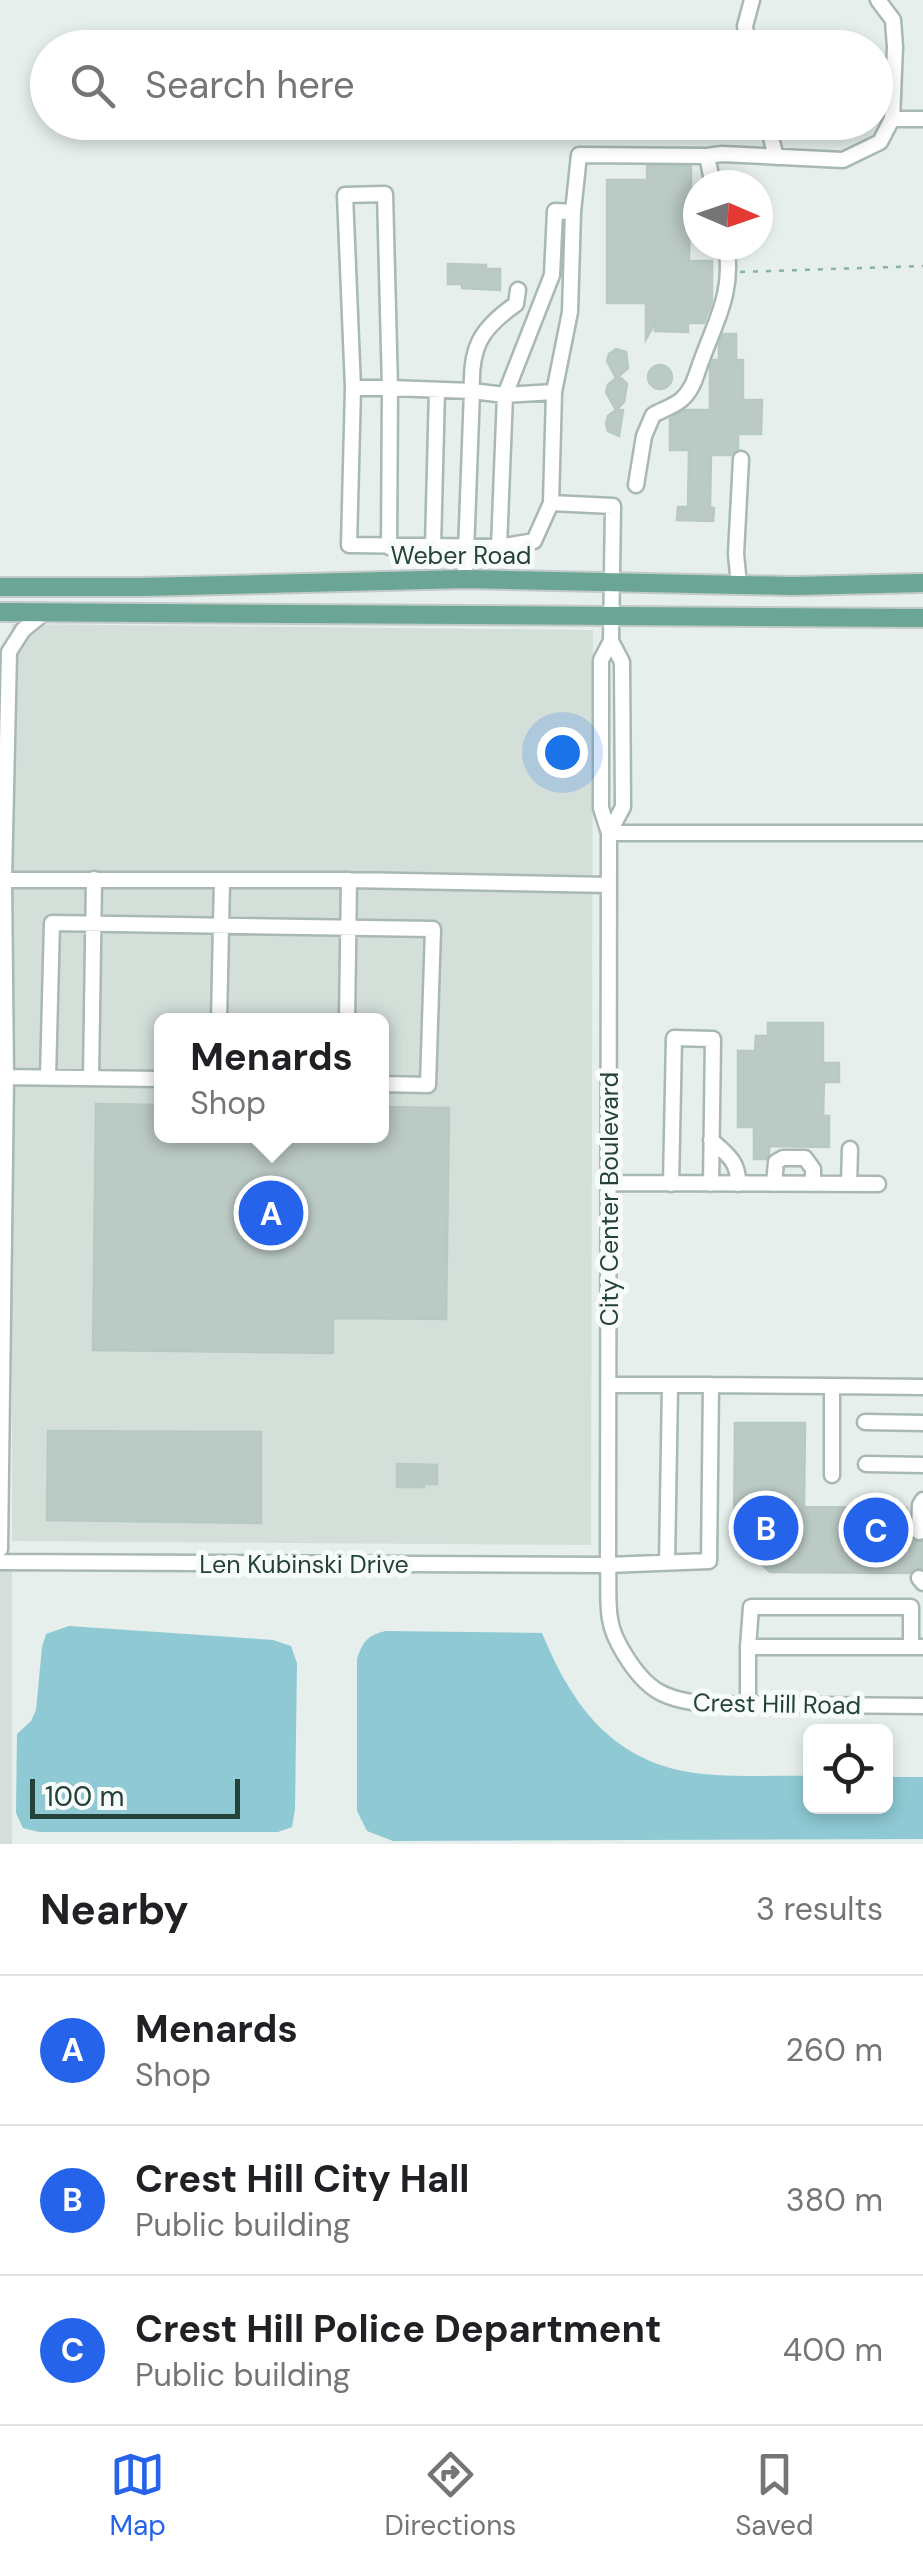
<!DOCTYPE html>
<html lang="en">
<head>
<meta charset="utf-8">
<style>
  :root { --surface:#fff; --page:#f2f2f2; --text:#202124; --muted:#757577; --line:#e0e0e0; --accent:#2563eb }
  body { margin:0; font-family:"DM Sans",sans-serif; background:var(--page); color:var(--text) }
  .controls { position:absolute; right:30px; bottom:30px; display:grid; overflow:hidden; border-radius:15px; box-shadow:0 5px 15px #0003 }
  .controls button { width:90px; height:90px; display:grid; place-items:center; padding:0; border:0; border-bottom:2px solid var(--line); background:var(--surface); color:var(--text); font:50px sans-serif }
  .compass { position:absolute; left:683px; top:170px; width:90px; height:90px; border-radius:50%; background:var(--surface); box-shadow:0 5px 15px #0003; rotate:92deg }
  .scale { position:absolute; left:30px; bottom:25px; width:210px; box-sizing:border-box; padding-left:10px; border:5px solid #24423a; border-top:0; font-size:28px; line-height:35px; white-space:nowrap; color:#24423a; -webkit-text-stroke:8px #f7fbf9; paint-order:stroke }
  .you { position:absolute; left:562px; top:752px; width:35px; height:35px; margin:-25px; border:8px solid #fff; border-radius:50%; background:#1a73e8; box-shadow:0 0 0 15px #1a73e833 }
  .badge { display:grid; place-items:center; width:65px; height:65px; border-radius:50%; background:var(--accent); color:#fff; font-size:32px; font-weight:700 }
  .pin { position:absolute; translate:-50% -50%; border:5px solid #fff; box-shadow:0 2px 10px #0006 }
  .popup { position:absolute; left:154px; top:1013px; width:235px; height:130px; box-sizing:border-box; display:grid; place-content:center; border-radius:15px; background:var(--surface); filter:drop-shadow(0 2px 8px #0005); font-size:32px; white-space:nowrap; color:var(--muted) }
  .popup b { font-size:38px; color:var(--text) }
  .popup::after { content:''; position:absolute; left:50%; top:100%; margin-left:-20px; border:20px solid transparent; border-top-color:var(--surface) }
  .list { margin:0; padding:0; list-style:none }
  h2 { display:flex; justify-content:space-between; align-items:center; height:130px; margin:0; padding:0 40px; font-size:42px }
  h2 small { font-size:32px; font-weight:400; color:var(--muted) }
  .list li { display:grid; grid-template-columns:65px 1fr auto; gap:30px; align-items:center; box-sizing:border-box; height:150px; padding:0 40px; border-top:2px solid var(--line) }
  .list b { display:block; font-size:38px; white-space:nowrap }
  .list p { margin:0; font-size:32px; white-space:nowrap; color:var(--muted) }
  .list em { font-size:32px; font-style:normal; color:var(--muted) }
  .icon { flex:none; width:55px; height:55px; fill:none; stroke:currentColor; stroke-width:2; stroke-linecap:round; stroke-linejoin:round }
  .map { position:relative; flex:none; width:923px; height:1844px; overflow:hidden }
  .search { position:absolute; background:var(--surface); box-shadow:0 5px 15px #0003; left:30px; right:30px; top:30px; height:110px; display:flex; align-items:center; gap:25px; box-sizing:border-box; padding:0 35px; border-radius:55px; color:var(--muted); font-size:38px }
  .sheet { height:580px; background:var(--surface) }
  nav { display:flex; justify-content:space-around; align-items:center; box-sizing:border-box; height:140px; border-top:2px solid var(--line); background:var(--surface); font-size:28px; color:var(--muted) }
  nav a { display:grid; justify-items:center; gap:5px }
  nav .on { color:var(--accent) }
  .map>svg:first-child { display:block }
  .built { fill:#d4dfda; fill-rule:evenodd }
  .water { fill:#8ec9d4 }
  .building { fill:#bbcac4; stroke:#b8c9c2; stroke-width:2.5 }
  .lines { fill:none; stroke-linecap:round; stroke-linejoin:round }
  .minor-casing { stroke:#a8b8b2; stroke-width:19 }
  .major-casing { stroke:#c2cac8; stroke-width:22 }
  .path { stroke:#86b3a5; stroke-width:2.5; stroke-dasharray:5 8; stroke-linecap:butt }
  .minor { stroke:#fff; stroke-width:14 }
  .major { stroke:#6aa596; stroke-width:18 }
  .labels { text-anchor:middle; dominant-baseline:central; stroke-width:10; stroke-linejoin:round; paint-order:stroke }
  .street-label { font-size:25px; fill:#24423a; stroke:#f7fbf9 }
</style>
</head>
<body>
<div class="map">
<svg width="923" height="1844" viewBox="0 0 923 1844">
  <rect width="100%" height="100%" fill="#e6efeb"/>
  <path class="built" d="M12,624L593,630L591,1545L12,1541ZM161,1020H381V1136H161Z
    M0,1567H12V1844H0Z"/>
  <path class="water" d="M69,1626L273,1640L291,1646L297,1663L295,1809L292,1827L278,1832H39L23,1828L16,1813L17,1734L31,1721L36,1710L42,1647L46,1634Z
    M386,1631L542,1633C569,1698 605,1753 678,1770C720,1779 767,1775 810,1776V1806H886V1777H923V1839L393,1841L367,1831L357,1811V1659C363,1641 368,1635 386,1631Z"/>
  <path class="building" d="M647,166H691V190H698V210L690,209L689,261H712V301L704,323H688V332L655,331L656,322L646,339V303H607V180H647Z
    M448,264L486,265V269H500V290L462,288V284H448Z
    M723,334H736V360H743V400H762L761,434H738V449L731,455H711L710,507L714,508L713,521L677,520L678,507H688L689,450H670V419L685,410H710V368L713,360H719V344Z
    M616,349L626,352L628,368L619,376L627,384L624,402L616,410H623L619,436L608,431L606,424L608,416L616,410L606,392L608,385L616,378L607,361L609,354Z
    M648 377a12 12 0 1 1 24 0a12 12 0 1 1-24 0Z
    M768,1023H823V1063H839V1082H824L823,1116H829V1147L769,1146V1154L766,1159H754V1127H738V1051H755L756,1036H768Z
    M96,1104L161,1105V1136H381V1107L449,1108L446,1319L333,1318V1353L93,1350Z
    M735,1423H805L804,1507L907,1508L906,1541L923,1542V1568H916L910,1573L770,1572L746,1550V1537H734Z
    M48,1431L261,1432V1523L47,1520Z
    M397,1464L437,1465V1484H424V1487H397Z"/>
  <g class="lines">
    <defs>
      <path id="minor" d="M878,0L893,20L895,47L892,119
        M748,48L745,26L752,0
        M767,122L776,157
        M713,185L707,156L722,154L843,160L880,142L892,119H923
        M573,212L579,155L707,156
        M353,388L345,195L385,194L390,388H353L349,545L433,546
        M437,390L433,546L499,547L534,541L551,503L554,392L505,395L472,391C470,348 480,329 516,304L518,290
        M636,485L644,436L653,415C662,410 674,406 681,400C694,389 696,374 702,359C717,318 734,291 726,245
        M551,503L613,506L611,641L622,662L623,807L609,833
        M389,547L390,388L472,391L465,579
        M499,547L505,395L552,275L555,211L573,212L570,312L554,392
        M739,585L736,554L741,459
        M611,641L601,660V808L609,833L608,1565C609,1582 607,1602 610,1619C612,1633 618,1644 625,1655C647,1691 665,1700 707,1704L923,1706
        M609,833H923
        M4,880H349L609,885
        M219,1020L222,880
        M347,1020L349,880
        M0,1077L161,1079
        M48,1077L52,923L433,929L428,1085L381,1084
        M91,1078L94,879
        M711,1140C727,1154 739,1162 738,1184
        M610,1183L878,1184
        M671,1184L674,1038L713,1039L711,1184
        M774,1184L776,1162L783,1158H805L813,1169V1184
        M849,1184L850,1149
        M609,1385H670
        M711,1385L832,1386V1475
        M832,1386L923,1387
        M865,1422L923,1423
        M866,1464L923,1465
        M919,1532L920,1505L923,1500
        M0,1549L6,1077L4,880L9,652L23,630L45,612
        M0,1562L608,1565L709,1561L711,1385H670L667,1563
        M919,1578L923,1583
        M911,1647V1607H751L748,1647H923
        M748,1705V1647"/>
      <path id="major" d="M0,587H141L465,579L793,586L923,583
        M0,612L923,618"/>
    </defs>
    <use href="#minor" class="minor-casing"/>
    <use href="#major" class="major-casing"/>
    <path class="path" d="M740,272L923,266"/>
    <use href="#minor" class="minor"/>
    <use href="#major" class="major"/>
  </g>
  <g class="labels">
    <g class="street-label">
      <text x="461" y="555">Weber Road</text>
      <text transform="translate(609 1199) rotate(-90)">City Center Boulevard</text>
      <text x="304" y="1564">Len Kubinski Drive</text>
      <text transform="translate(777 1704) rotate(1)">Crest Hill Road</text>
    </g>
  </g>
</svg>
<div class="controls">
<button><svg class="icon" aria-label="locate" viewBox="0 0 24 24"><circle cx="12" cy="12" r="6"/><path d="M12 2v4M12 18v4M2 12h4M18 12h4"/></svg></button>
</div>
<svg class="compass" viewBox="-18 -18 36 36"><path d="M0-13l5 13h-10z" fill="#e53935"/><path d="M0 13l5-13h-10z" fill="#757577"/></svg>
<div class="scale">100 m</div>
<div class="you"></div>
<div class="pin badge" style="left:271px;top:1213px">A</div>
<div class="popup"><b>Menards</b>Shop</div>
<div class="pin badge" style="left:766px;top:1528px">B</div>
<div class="pin badge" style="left:876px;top:1530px">C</div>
<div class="search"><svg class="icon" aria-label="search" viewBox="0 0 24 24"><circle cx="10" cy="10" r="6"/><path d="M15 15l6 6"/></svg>Search here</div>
</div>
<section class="sheet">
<h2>Nearby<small>3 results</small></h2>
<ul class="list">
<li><span class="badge">A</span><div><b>Menards</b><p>Shop</p></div><em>260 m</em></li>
<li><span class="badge">B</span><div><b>Crest Hill City Hall</b><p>Public building</p></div><em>380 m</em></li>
<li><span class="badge">C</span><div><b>Crest Hill Police Department</b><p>Public building</p></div><em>400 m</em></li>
</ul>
</section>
<nav>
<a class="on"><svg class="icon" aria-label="map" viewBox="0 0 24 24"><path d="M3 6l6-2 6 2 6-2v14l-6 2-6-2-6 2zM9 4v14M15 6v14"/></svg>Map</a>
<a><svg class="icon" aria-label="directions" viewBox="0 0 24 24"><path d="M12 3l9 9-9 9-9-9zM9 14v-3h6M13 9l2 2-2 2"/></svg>Directions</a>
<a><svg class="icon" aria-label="saved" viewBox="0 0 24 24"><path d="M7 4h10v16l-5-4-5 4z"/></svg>Saved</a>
</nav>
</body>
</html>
